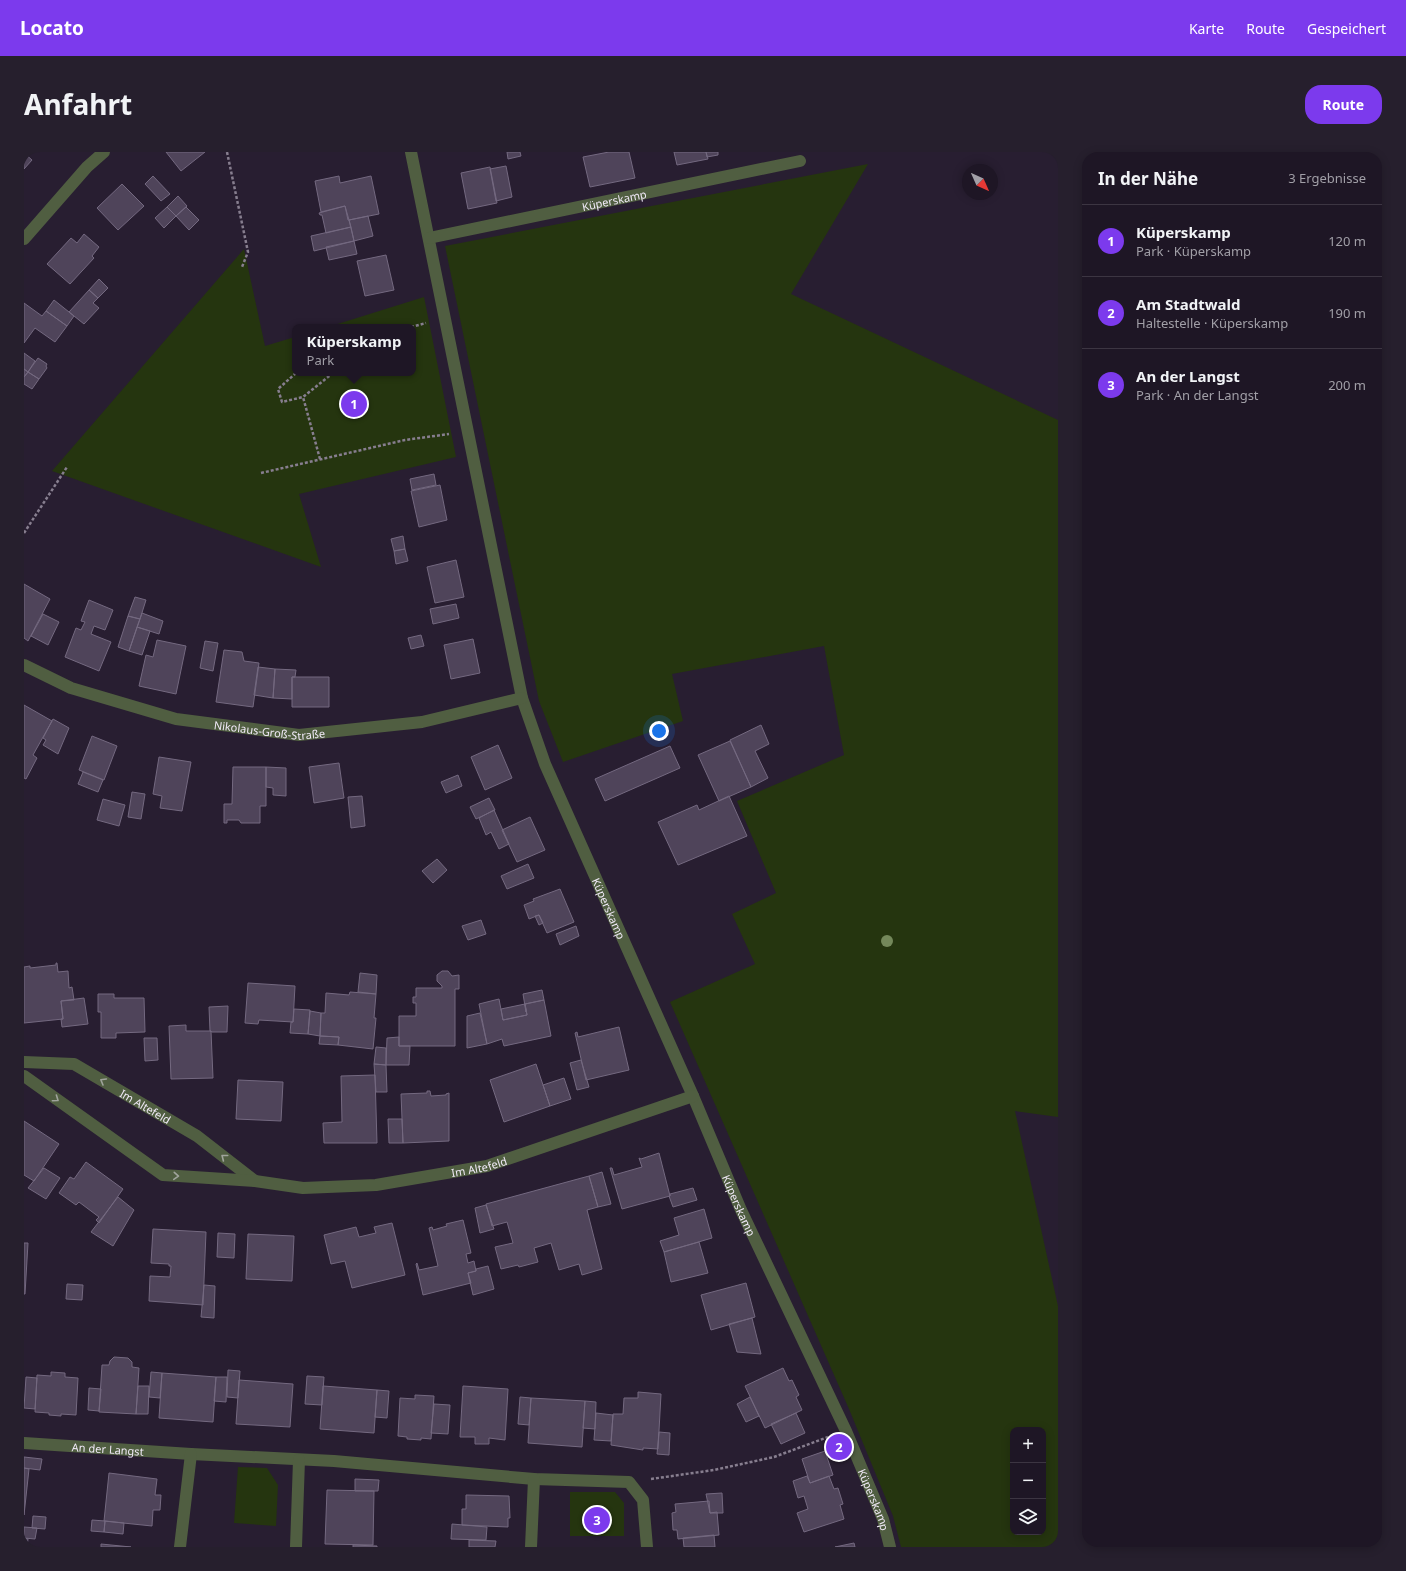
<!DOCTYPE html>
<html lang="de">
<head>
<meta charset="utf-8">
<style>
  :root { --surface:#1e1625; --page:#261f2d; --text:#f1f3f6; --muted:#a19fa7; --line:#3c3542; --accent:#7c3aed }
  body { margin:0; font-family:"Noto Sans",sans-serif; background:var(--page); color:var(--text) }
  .controls { position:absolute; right:12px; bottom:12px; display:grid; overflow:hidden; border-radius:8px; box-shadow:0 2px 10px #0003 }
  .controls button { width:36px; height:36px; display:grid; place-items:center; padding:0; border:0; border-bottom:1px solid var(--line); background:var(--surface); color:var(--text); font:20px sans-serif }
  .compass { position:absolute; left:938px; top:12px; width:36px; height:36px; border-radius:50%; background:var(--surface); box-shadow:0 2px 10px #0003; rotate:135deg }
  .you { position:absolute; left:635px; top:579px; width:14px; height:14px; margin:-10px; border:3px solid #fff; border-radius:50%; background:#1a73e8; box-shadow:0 0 0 6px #1a73e833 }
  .badge { display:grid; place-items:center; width:26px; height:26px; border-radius:50%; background:var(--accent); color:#fff; font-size:13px; font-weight:700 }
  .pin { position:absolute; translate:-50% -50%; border:2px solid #fff; box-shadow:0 1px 4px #0006 }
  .popup { position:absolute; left:268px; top:172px; width:124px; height:52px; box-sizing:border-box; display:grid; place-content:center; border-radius:8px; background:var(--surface); filter:drop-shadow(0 1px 3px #0005); font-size:13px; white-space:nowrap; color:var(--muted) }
  .popup b { font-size:15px; color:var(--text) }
  .popup::after { content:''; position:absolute; left:50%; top:100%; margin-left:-8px; border:8px solid transparent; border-top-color:var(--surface) }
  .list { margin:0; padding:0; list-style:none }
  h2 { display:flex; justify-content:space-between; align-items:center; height:52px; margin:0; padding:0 16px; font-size:17px }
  h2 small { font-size:13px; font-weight:400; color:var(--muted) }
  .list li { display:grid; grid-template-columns:26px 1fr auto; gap:12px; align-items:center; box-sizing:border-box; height:72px; padding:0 16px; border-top:1px solid var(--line) }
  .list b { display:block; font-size:15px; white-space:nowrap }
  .list p { margin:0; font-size:13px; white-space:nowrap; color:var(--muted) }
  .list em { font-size:13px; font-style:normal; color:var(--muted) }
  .icon { flex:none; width:22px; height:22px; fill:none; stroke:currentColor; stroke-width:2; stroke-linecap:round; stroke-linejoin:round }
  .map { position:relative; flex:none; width:1034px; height:1395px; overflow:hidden; border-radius:16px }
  header { display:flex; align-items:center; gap:24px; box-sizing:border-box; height:56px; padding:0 20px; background:var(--accent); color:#fff }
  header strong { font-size:19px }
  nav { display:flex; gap:22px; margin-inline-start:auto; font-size:14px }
  .intro { display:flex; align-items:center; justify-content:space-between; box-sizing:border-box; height:96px; padding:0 24px }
  h1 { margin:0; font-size:28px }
  .button { padding:10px 18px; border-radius:16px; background:var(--accent); color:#fff; font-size:14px; font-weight:700 }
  main { display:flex; gap:24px; padding:0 24px }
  aside { flex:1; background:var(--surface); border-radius:16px; box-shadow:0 2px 10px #0003 }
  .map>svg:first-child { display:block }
  .green { fill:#25350f; fill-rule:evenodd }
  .building { fill:#4f445a; stroke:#746980 }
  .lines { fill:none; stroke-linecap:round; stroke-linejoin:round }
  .path { stroke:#877e8f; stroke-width:2.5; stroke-dasharray:3 2; stroke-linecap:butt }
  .minor { stroke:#505e41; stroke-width:12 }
  .tree { fill:#74885a }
  .oneway { stroke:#a0a49c }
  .labels { text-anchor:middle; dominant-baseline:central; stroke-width:3; stroke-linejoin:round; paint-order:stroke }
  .street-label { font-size:11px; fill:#f1eaf8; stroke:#0f0a13 }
</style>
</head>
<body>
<header>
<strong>Locato</strong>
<nav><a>Karte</a><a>Route</a><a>Gespeichert</a></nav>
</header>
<div class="intro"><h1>Anfahrt</h1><a class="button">Route</a></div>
<main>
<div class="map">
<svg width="1034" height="1395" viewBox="0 0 1034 1395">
  <rect width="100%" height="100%" fill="#281e31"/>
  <path class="green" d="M844,12L767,142L1034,268V965L991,959L1034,1154V1395H877L869,1364L825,1257L646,850L731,812L708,762L752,741L713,649L820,603L800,494L648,522L659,569L539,610L515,549L421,94ZM989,1278H1019V1380H989Z
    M220,97L241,194L271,185V221H389V175H304L400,145L432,305L275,342L297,415L28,319Z
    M214,1315L243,1316L254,1333L252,1374L210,1371Z
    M546,1340H591L600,1351V1384H546Z"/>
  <path class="building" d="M142,0H181L157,19Z
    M483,0H496L497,4L484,7Z
    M585,0H605L611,26L566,35L559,5Z
    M650,0H682L684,7L653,13Z
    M682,0H694V3L683,5Z
    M0,1L8,8L0,17Z
    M482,14L488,45L472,49L466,17Z
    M466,15L473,51L444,57L437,21Z
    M129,24L146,42L137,49L121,32Z
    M315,24L316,31L347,24L355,62L325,68H324L321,54L297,60L291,29Z
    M98,32L120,54L94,78L73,56Z
    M154,44L163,54L152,64L143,55Z
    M321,54L327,75L302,81L298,63H296L295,61Z
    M143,55L152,64L140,76L131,66Z
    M162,55L175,68L165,78L152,64Z
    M344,64L349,84L330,89L325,68Z
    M327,75L330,89L290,99L287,84Z
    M60,82L75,95L68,104L70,106L46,132L23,112L47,86L53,91Z
    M330,89L333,102L305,108L302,95Z
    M362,103L370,138L341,144L333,109Z
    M75,127L84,136L74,146L65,138Z
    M65,138L74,146L69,151L75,156L60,172L45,160Z
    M30,148L50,164L43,174L22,159Z
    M0,151L18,164L22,159L43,174L31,190L11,176L0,191Z
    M0,201L11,209L4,220L0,217Z
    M14,206L23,212L22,214L23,216L15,227L4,220Z
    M0,217L4,220L0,225Z
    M4,220L15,227L8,237L0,232V225Z
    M410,322L412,333L388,338L386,327Z
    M416,333L423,368L395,375L387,339Z
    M379,384L381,397L370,399L367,387Z
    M381,397L384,409L372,412L370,399Z
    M432,408L440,445L411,451L403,415Z
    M0,432L26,447L4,489L0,486Z
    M111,445L122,448L116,467L104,464Z
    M65,448L89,458L81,478L70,474L67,482L87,490L75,519L41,505L52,476L57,478L61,470L57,469Z
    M432,452L435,466L409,472L406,457Z
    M118,461L139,469L135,482L113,475Z
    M19,462L35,470L24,493L7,484Z
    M104,464L116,467L105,499L94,495Z
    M113,475L126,479L118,503L105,499Z
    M397,483L400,494L387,497L384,486Z
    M449,487L456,521L427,527L420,493Z
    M133,488L162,494L152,542L115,534L122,503L129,505Z
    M181,489L194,491L189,519L176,516Z
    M200,498L218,500L220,509L235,511L229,555L192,550Z
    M234,515L251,517L249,546L230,543Z
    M251,517L272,518L271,525H268V547L249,546Z
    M268,525H305V555H268Z
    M0,553L28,569L9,603L13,606L2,627L0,626Z
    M29,567L45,576L34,602L19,593L22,588L19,586Z
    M737,573L745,592L731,599L744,626L727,635L706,588Z
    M68,584L93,594L80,628L55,618Z
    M706,589L727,635L695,649L674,603Z
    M474,593L488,626L461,638L447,605Z
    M646,594L656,616L581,649L571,627Z
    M135,605L167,610L158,659L136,656L138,644L129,642Z
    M315,611L320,646L290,651L285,615Z
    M209,615H242V654H236V671H217L215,668H203V671H200V652H208Z
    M242,615L262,616V644L249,643V636L242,635Z
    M59,620L79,628L74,640L54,632Z
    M434,623L438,634L422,641L417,630Z
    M108,640L121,642L117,667L104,665Z
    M338,644L341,674L327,676L324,645Z
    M705,644L723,684L654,713L634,670L673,653L675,658Z
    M465,646L471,658L452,667L446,655Z
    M79,647L101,653L95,674L73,668Z
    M470,658L485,692L475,697L467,680L462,683L455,666Z
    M506,665L521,698L493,710L478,678Z
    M413,707L423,718L409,731L398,719Z
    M504,712L510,726L483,737L477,724Z
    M536,737L550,770L523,781L515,763L505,767L500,753L510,749L509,747Z
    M515,763L519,771L515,773L511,764Z
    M457,768L462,782L444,788L438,774Z
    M552,774L555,784L536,793L532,782Z
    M32,811H33L34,820L44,819L45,836L48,835L50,848L37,849L39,867L0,871V815L6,814V816L32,813Z
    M418,819H424L428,824L435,823V837H431V894H375V864H392V851H389V845H392V836H418V834L413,829V823Z
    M336,821L353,823L352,842L334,840Z
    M224,831L271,834L269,870L235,868L234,872L221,871Z
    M518,838L520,848L501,852L502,860L499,842Z
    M326,840L352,842L350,866H352L349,897L314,893L315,885L296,884L297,861H301L302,841L325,843Z
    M74,842H90V846H120L121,880L92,881V886H77V860H74Z
    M60,846L64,872L38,875L37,867H39L37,849Z
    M475,847L479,868L503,863L501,852L520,848L527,884L480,894L478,887L463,892L455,852Z
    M501,852L503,863L479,868L477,857Z
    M204,854L203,880H188L186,879L185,855Z
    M270,857L286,858L284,882L266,881L267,870H269Z
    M286,859L297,861L296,884L284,882Z
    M456,861L463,892L443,896V864Z
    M162,873V879H187L189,926L147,927L145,874Z
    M595,875L605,918L562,928L551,881L553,880L554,885Z
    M296,884L315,885L314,893L295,892Z
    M375,885V894H386L385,913H362L363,886Z
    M120,886H133L134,908L121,909Z
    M352,895L362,896V913L350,912Z
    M557,908L565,935L553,938L546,911Z
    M350,912L362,913L363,940H352Z
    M512,912L526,954L480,970L466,928Z
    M351,923L353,991H300L299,971L318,970L317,924Z
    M540,926L547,947L526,954L519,933Z
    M214,928L259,930L257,969L212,967Z
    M403,939H406L407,944L422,943V942L425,941V989L379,991L377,942L403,941Z
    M364,967H378L379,991H365Z
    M0,969L35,992L10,1029L0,1023Z
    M635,1001L646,1044L598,1057L586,1016H588L590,1023L618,1015L615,1006L617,1007Z
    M62,1010L99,1037L75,1071L72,1068L75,1065L55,1050L52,1053L35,1041L46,1025L50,1027Z
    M20,1016L36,1026L22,1047L4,1036Z
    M578,1020L587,1052L574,1055L565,1024Z
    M565,1024L574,1055L563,1058L578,1117L558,1123L555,1112L535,1118L527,1091L510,1096L514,1110L495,1115L494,1113L477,1117L471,1095L489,1091L483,1070L468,1074L462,1052Z
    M669,1036L673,1048L649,1055L645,1044H646V1042Z
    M94,1045L110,1058L89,1094L67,1080Z
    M462,1053L470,1077L456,1081L451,1056Z
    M680,1057L688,1086L640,1100L636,1089L655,1083L650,1066Z
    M439,1068L447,1101L442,1102L444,1111L450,1109L452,1119L444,1121L447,1131L399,1143L392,1112L393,1111L395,1118L414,1114L405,1076L408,1075L409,1078L423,1074L422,1072Z
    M368,1071L381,1123L328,1136L321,1109L307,1112L300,1083L332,1075L335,1085L352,1081L350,1075Z
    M129,1077L182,1080L179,1153L125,1149L126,1124L146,1125L147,1114H145V1112L127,1111Z
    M194,1081L211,1082L210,1106L193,1105Z
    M224,1082L270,1084L268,1129L222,1127Z
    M675,1090L684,1121L647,1130L640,1100Z
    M0,1091H4L1,1142H0Z
    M464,1114L470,1137L449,1143L444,1121L452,1119V1117Z
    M722,1131L731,1165L687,1178L677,1143Z
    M43,1132L59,1133L58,1148L42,1147Z
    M180,1133L191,1134L190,1166L177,1165Z
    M728,1166L737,1202L713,1200L705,1172Z
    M90,1205L104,1206L108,1210V1215L115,1216L112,1262L75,1260L78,1213H85L86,1209Z
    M759,1216L765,1229L768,1228L775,1243L772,1245L778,1258L741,1276L721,1234Z
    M204,1218L216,1219L214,1246L203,1245Z
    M27,1220L41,1221V1225L54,1226L52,1263L37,1262V1264L25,1263V1261L11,1260L13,1223L27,1224Z
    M127,1220L138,1221L136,1246L125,1245Z
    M138,1221L192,1225L189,1270L135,1266Z
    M283,1224L300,1225L298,1253L281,1252Z
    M2,1225L13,1226L11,1257L0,1256Z
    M192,1225H203L202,1250L190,1249Z
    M215,1228L269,1232L266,1275L212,1272Z
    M114,1234H125L124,1262H112Z
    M299,1234L353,1238L350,1281L296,1277Z
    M439,1234L484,1237L481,1288L465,1286V1292H451V1285H436Z
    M65,1236L77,1237L75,1259L64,1258Z
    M353,1238L365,1239L363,1266L351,1265Z
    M614,1240L637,1242L634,1297L619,1296V1298L587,1293L589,1262H599L600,1246H614Z
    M391,1243L410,1244L407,1287L397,1286V1288L383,1287V1285L374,1284L376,1246L391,1247Z
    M496,1245L507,1246L505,1273L494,1272Z
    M726,1245L735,1264L722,1270L713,1252Z
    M507,1246L561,1249L558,1295L504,1291Z
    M561,1249L572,1250L571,1277L559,1276Z
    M410,1252L426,1253L424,1282L407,1281Z
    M572,1261L589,1263L587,1289L570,1288Z
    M772,1261L781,1281L757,1292L747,1272Z
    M635,1280L646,1281L645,1303L633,1302Z
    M801,1299L809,1323L786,1331L778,1307Z
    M0,1305L18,1307L16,1318L0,1316Z
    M0,1316L5,1317L0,1363Z
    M85,1321L133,1327L131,1343H137L136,1358H129L128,1374L80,1369Z
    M783,1324L786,1331L805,1324L810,1337L814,1336L819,1352L816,1353L820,1367L780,1380L773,1361L784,1357L780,1344L774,1346L769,1329Z
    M331,1327L355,1328L354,1339H331Z
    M303,1338L350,1339L349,1393L301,1392Z
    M698,1341L699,1361H686L682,1342Z
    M442,1343L485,1344L486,1366H484V1375L438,1373V1357H442Z
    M685,1349L686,1361L693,1360L695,1383L654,1387L653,1378H649L648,1361L652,1360L651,1352Z
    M9,1364L22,1365L21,1377L8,1376Z
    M68,1368L81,1369L80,1380L67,1379Z
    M81,1369L100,1371L99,1382L80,1380Z
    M428,1372L463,1375L462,1388L427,1387Z
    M0,1375L13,1376L11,1387L0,1386Z
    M690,1383L691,1395H660L659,1386Z
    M0,1386L4,1387L3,1395H0Z
    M445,1388L472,1389L471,1395H445Z
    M830,1391L831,1395H811Z
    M77,1392L107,1395H77Z
    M329,1393L353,1394V1395H329Z"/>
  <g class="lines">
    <path class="path" d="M203,0L224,100L218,115
      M387,175L402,171
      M272,221L254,237L258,250L279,245
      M296,307L279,245L309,221
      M237,321L381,288L425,282
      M0,381L43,315
      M627,1327L690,1318L750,1305L804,1285"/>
    <g class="minor">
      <path id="s1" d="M387,0L498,546L521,612L669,944L717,1058L822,1279L859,1367L866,1395"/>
      <path id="s2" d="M405,86L776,9"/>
      <path d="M0,87L63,15L80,0"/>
      <path id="s3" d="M0,513L47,536L152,567L275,583L398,570L498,546"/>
      <path id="s4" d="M0,910L50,912L173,984L231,1029"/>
      <path id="s5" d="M0,924L139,1023L231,1029L279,1036L352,1033L463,1014L669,944"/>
      <path id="s6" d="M0,1291L167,1302L310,1309L510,1327L605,1330L619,1348L623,1395"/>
      <path d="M156,1395L167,1302"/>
      <path d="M272,1395L275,1308"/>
      <path d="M507,1395L510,1327"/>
    </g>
  </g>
  <circle class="tree" cx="863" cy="789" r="6"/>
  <defs><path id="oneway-chevron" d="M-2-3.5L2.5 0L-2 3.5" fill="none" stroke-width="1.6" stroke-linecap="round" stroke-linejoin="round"/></defs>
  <g class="oneway">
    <use href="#oneway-chevron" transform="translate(79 929) rotate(-150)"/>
    <use href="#oneway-chevron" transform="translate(32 947) rotate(35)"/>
    <use href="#oneway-chevron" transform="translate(200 1005) rotate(-142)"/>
    <use href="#oneway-chevron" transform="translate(152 1024) rotate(4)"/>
  </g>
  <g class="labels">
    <g class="street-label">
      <text stroke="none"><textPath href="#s2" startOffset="189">Küperskamp</textPath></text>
      <text stroke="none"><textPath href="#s3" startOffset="256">Nikolaus-Groß-Straße</textPath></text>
      <text stroke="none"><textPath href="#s1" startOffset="785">Küperskamp</textPath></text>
      <text stroke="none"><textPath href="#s4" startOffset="133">Im Altefeld</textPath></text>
      <text stroke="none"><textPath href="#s5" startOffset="489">Im Altefeld</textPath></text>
      <text stroke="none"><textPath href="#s1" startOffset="1109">Küperskamp</textPath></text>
      <text stroke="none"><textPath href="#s6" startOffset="84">An der Langst</textPath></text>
      <text stroke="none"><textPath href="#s1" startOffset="1433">Küperskamp</textPath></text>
    </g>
  </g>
</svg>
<div class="controls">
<button>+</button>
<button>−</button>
<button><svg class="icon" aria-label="layers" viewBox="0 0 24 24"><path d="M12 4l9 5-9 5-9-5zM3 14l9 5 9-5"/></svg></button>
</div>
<svg class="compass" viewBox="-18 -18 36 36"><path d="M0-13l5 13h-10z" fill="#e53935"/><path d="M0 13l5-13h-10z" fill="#a19fa7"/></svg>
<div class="you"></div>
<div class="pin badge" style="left:330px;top:252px">1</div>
<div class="popup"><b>Küperskamp</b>Park</div>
<div class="pin badge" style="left:815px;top:1295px">2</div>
<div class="pin badge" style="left:573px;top:1368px">3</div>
</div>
<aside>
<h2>In der Nähe<small>3 Ergebnisse</small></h2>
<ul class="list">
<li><span class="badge">1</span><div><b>Küperskamp</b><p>Park · Küperskamp</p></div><em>120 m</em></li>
<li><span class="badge">2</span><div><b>Am Stadtwald</b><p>Haltestelle · Küperskamp</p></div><em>190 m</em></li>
<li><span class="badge">3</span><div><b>An der Langst</b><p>Park · An der Langst</p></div><em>200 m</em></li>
</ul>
</aside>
</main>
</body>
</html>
